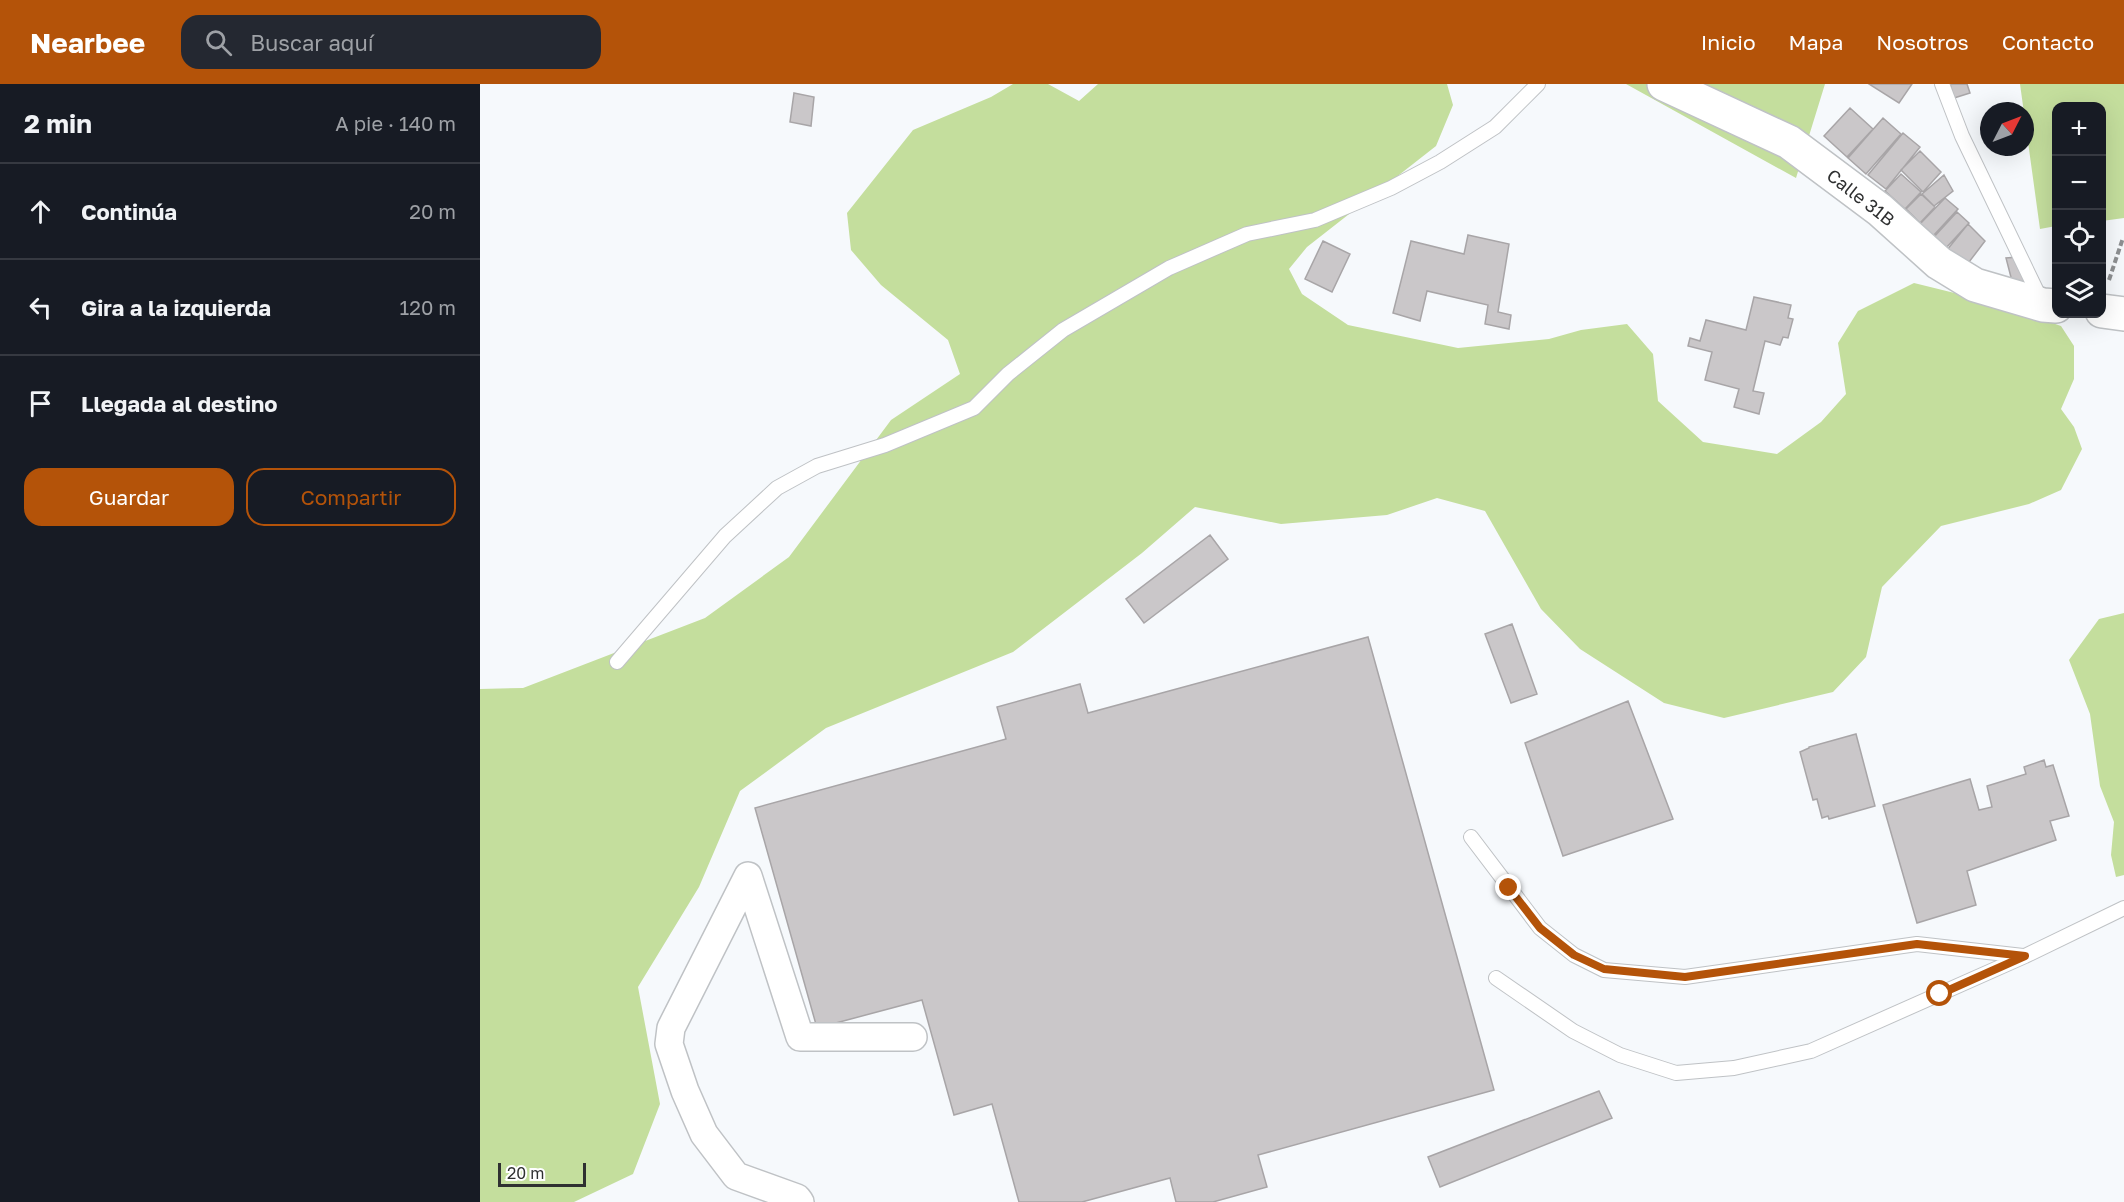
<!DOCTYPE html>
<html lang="es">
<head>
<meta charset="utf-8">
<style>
  :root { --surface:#171b24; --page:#242831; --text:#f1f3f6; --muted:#9ea1a6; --line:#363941; --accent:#b45309 }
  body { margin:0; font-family:"Golos Text",sans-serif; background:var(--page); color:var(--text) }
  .controls { position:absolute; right:18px; top:18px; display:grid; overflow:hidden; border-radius:12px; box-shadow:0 6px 24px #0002 }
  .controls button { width:54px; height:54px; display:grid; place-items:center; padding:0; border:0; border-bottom:2px solid var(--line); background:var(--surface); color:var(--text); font:30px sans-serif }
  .compass { position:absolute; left:1500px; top:18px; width:54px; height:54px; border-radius:50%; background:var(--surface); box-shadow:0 6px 24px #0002; rotate:48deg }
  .scale { position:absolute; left:18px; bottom:15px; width:88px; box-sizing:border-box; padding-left:6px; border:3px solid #2f3031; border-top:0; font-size:16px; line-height:21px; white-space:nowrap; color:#2f3031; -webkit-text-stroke:4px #fff; paint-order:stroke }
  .stop { position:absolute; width:18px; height:18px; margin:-14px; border:4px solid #b45309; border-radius:50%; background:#fff }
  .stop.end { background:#b45309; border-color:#fff; box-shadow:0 2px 6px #0008 }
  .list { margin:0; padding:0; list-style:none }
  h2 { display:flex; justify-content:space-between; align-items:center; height:78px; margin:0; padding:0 24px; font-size:26px }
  h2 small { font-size:20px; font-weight:400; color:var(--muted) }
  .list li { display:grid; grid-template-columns:39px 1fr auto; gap:18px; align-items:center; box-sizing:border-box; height:96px; padding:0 24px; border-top:2px solid var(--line) }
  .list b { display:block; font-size:22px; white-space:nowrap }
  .list em { font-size:20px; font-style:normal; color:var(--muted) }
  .actions { display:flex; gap:12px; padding:18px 24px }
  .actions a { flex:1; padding:14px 0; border:2px solid var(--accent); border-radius:18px; text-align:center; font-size:21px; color:var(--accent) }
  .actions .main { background:var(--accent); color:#fff }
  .icon { flex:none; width:33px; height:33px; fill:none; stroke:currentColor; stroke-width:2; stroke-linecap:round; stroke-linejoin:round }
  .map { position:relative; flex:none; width:1644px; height:1118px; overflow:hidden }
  header { display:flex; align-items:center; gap:36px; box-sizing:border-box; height:84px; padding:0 30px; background:var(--accent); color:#fff }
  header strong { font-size:28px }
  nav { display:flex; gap:33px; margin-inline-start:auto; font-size:21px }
  .search { width:420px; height:54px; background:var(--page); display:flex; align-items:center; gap:15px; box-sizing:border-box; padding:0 21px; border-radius:18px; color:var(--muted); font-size:22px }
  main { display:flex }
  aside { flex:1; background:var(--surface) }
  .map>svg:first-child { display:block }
  .green { fill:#c4de9d }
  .building { fill:#cac7c9; stroke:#a8a5a7; stroke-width:1.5 }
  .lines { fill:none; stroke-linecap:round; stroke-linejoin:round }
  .service-casing { stroke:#bfc2c5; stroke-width:16 }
  .minor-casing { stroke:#bfc2c5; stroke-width:30 }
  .tertiary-casing { stroke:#bfc2c5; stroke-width:36 }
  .path { stroke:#8d8f91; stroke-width:4; stroke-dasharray:6 3; stroke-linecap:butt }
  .service { stroke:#fff; stroke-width:14 }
  .minor { stroke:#fff; stroke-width:27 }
  .tertiary { stroke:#fff; stroke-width:33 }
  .route { stroke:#b45309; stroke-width:8 }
  .labels { text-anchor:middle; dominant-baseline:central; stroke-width:4.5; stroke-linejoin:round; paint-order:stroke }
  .street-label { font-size:18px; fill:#2f3031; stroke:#fff }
</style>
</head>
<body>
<header>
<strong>Nearbee</strong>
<div class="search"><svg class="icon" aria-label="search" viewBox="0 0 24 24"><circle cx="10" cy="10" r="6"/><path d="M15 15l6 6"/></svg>Buscar aquí</div>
<nav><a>Inicio</a><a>Mapa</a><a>Nosotros</a><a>Contacto</a></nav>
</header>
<main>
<aside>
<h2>2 min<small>A pie · 140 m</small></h2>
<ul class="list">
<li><svg class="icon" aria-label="ahead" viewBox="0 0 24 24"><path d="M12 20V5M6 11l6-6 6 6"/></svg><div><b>Continúa</b></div><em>20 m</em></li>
<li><svg class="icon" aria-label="left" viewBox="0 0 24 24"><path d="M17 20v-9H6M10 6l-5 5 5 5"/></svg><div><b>Gira a la izquierda</b></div><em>120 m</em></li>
<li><svg class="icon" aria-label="arrive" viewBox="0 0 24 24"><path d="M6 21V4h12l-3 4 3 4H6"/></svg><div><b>Llegada al destino</b></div></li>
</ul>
<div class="actions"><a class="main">Guardar</a><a>Compartir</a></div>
</aside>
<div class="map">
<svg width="1644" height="1118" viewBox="0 0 1644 1118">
  <rect width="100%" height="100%" fill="#f6f9fc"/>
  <path class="green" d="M533,0H568L599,17L618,0H967L973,21L956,62L827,163L809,185L822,210L868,241L978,264L1069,255L1101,246L1147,240L1173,270L1178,317L1223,358L1297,370L1341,338L1366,310L1358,259L1378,227L1434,199L1515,219L1581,242L1594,262V295L1581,325L1594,343L1602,365L1581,406L1549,420L1461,442L1402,503L1386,573L1353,608L1244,634L1184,619L1100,565L1061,525L1005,427L957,414L907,431L801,440L715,423L662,469L533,568L346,644L260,707L219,803L158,903L180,1020L153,1090L94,1118H0V605L43,604L225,534L309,473L411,336L480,290L468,256L401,201L371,166L367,129L433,46L511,13Z
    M1146,0H1345L1316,94Z
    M1540,0H1644V134L1622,137V22H1576V142L1560,145Z
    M1644,529V791L1636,793L1631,771L1634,738L1620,702L1610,630L1589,576L1619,535Z"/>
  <path class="building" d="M1389,0H1432L1419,19Z
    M1470,0H1487L1490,9L1474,14Z
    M314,9L334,13L331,42L310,38Z
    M1370,24L1393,45L1367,73L1344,52Z
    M1403,34L1421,50L1386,90L1368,74Z
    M1423,49L1440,63L1406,105L1388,91Z
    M1440,67L1461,88L1443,108L1421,86Z
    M1421,90L1441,108L1425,125L1405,107Z
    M1464,91L1473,107L1454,122L1442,110Z
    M1441,110L1455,123L1440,139L1426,125Z
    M1465,114L1478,125L1453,152L1440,140Z
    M1477,128L1489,139L1465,165L1453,154Z
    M1488,140L1505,157L1486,182L1467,166Z
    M988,151L1029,160L1018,228L1031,231L1029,245L1005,240L1008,221L947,207L940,237L913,229L931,157L984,170Z
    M843,157L870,170L852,208L825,195Z
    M1538,173L1548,204L1533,201L1526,174Z
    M1274,213L1311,221L1308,234L1313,235L1308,254L1303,253L1300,261L1285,257L1273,307L1284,309L1279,330L1254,323L1259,305L1225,296L1232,268L1208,262L1210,254L1220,257L1226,236L1266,246Z
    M730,451L748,475L664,539L646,515Z
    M1032,540L1057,610L1031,619L1005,550Z
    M888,553L1014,1006L778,1071L787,1103L733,1118H696L690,1094L602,1118H539L512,1020L474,1031L442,916L337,944L275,724L526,655L517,623L600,600L608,629Z
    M1148,617L1193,735L1083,772L1045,659Z
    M1376,650L1395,722L1349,735L1348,732L1342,734L1337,715L1333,716L1320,668L1329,664V663Z
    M1564,676L1566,683L1573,681L1589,732L1570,737L1576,756L1487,787L1496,821L1437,839L1403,721L1490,695L1499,726L1512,723L1507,702L1546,690L1544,683Z
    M1119,1007L1132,1034L960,1103L948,1073Z"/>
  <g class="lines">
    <defs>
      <path id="service" d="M1462,0L1482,52L1561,216
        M137,578L245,452L297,404L337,382L405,361L494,324L528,290L583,246L689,184L767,150L835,136L911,104L960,78L1015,43L1058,0
        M991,753L1060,844L1094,871L1124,886L1205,893L1437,860L1543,872
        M1016,894L1093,947L1140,971L1196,989L1254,984L1331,967L1545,872L1644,824"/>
      <path id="minor" d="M320,1118L317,1114L256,1092L224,1050L205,1007L189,960L191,944L268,792L320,953H433"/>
      <path id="tertiary" d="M1184,0L1309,58L1400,126L1459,179L1495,201L1563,221L1576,222
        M1622,227L1644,230"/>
    </defs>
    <use href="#service" class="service-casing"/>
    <use href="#minor" class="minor-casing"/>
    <use href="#tertiary" class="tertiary-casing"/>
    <path class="path" d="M1629,196L1643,154"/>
    <use href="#service" class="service"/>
    <use href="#minor" class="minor"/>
    <use href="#tertiary" class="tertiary"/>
  </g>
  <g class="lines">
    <path class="route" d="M1029,804L1060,844L1094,871L1124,885L1205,893L1437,860L1545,872L1460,910"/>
  </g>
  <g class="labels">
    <g class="street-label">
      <text transform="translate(1381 113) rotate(38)">Calle 31B</text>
    </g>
  </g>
</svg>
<div class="controls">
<button>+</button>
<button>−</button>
<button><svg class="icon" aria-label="locate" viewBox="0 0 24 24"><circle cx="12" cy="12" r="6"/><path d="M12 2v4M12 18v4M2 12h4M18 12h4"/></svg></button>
<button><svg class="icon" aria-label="layers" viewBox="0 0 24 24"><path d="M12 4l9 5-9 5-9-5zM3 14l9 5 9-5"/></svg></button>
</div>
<svg class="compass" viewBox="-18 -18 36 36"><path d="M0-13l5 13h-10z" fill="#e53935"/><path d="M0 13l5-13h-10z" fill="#9ea1a6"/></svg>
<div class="scale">20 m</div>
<div class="stop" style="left:1460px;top:910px"></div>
<div class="stop end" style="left:1029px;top:804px"></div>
</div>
</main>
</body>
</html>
